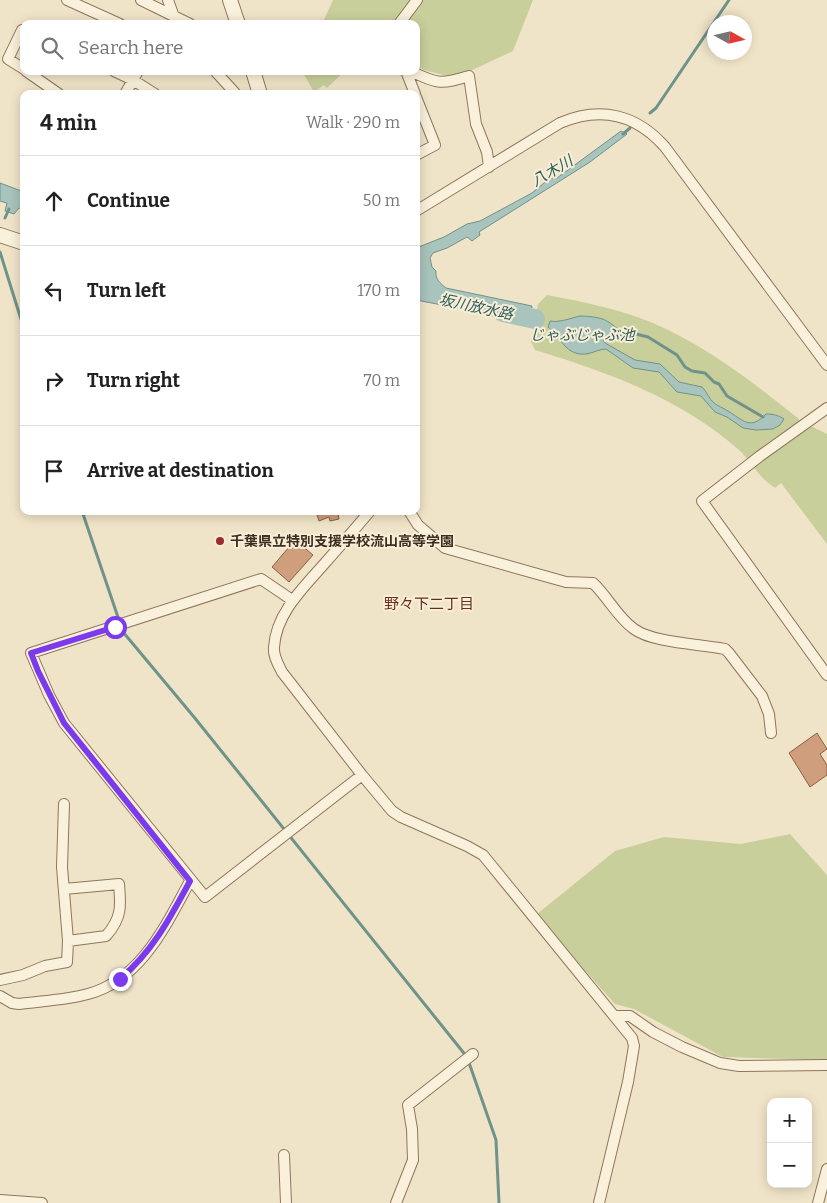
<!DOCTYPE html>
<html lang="en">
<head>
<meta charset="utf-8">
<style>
  :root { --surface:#fff; --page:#f6f6f6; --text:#222; --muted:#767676; --line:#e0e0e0 }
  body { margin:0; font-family:Bitter,"Noto Sans JP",serif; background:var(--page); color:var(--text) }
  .controls { position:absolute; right:15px; bottom:15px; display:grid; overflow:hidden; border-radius:10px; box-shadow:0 2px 12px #0003 }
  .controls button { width:45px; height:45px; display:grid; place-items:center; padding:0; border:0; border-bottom:1px solid var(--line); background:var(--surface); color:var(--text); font:25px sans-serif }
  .compass { position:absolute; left:707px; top:15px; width:45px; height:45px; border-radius:50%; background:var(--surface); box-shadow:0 2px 12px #0003; rotate:98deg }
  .stop { position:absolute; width:15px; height:15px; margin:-11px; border:4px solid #7c3aed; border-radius:50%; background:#fff }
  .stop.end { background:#7c3aed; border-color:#fff; box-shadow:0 1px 5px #0008 }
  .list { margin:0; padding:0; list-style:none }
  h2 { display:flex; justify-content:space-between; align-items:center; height:65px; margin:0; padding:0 20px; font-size:21px }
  h2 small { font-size:16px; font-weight:400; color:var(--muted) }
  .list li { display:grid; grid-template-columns:32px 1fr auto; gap:15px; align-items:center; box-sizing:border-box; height:90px; padding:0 20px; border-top:1px solid var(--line) }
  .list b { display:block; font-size:19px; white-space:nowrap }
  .list em { font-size:16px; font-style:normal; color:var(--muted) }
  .icon { flex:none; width:28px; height:28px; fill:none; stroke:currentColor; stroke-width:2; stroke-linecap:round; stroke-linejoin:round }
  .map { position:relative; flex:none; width:827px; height:1203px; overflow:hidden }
  .search { position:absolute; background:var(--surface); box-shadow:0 2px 12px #0003; left:20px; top:20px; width:400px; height:55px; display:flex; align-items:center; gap:12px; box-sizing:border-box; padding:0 18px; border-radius:10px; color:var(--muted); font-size:19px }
  .panel { position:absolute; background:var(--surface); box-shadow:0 2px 12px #0003; left:20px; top:90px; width:400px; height:425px; border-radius:10px }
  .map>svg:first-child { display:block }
  .green { fill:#c9cf9b }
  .water { fill:#a9c4bc; stroke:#6f938a }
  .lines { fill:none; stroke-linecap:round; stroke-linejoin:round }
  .stream { stroke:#6f938a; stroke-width:3 }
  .river { stroke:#a9c4bc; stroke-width:20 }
  .building { fill:#cf9f7d; stroke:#8d5f41 }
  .minor-casing { stroke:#8d765c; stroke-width:12 }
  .tertiary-casing { stroke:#8d765c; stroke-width:16 }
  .minor { stroke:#faf1dc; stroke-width:10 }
  .tertiary { stroke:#faf1dc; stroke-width:14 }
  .route { stroke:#7c3aed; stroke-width:6 }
  .poi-dot { fill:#9e2a2b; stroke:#f7eed8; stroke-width:2 }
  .labels { text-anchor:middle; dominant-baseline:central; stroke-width:4; stroke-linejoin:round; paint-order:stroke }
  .poi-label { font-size:14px; font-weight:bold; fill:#3d2e20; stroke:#f7eed8; text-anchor:start }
  .water-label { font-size:15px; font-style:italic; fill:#2f5d5a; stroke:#f7eed8 }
  .neighbourhood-label { font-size:15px; fill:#6b2e1e; stroke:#f7eed8 }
</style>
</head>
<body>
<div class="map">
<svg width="827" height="1203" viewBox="0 0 827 1203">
  <rect width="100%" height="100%" fill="#f0e4c8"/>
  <path class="green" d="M333,0H533L513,51L455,78L424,70L416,65V24H322Z
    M302,71H345L327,88L324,85L314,92Z
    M547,295C584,302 619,309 653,323C708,347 754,383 799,419V423L811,426L827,434V544L781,483L775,488C770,484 765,481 761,476C753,468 747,457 739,450C682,399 607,372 535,350L531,342L538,304Z
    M790,834L827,875V1060L723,1057L634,1009L615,1004L580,965L537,914L615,851L664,837L741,844Z"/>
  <path class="water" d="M621,131L627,134L590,162L479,232L480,235L472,241L467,237L447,248L433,253L430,258L432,267L436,271C435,279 440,283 446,288L532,306L529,325L473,311L416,300V248L444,237L467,224L480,221L532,193L550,178H557Z
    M0,183L24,192V209L19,208L14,214L5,211L7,203L0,201Z
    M580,316C606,317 607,320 626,336L614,335L603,340L605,343L635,360L660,364L679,382L702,387C707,392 709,399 714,403C718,406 723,408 728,411C743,420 750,431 766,414C773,414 778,415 784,419L780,425L773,429L756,430L743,428L727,417L715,412L701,396L677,392L659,372L633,368L606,349C600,349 593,353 586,354C566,356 561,338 548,327L550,321C559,323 571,318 580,316Z"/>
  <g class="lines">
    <path class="stream" d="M650,113L656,108L729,0
      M623,134L630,128
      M5,218L9,209
      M0,252L24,329
      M626,336L636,334L648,337L677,355L685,367L692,371L705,373L714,382L719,384L727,396L763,417
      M82,511L123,632L194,717L467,1057L496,1140L499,1203"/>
    <path class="river" d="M503,312L535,319"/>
  </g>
  <path class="building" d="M316,511H348L338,514L339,519L330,521L329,517L319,521Z
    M295,540L313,555L289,582L272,567Z
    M817,733L827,749L820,754L827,765V775L810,787L789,753Z"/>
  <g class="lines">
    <defs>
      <path id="minor" d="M67,0L120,24
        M141,0L190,24
        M168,0L173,14
        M399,24L417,0
        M24,31L22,30L8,59L24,69
        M26,71L59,94
        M114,71L133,80L155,94
        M215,71L236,94
        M406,71L415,94
        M411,71C438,85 442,84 469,76L476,124L487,152L489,167
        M125,94L138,71
        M416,97L435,145L416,155
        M416,211L560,123C600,106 636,114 665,147L827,365
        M827,408L760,456L702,501L827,675
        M370,511C355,529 340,546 325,563C304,587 276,613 274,647C273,656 278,664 282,672L362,775L392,811L401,817L467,846L483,855L632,1038L634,1046L628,1082L599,1203
        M409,511L418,525L445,548L566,582L593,583C608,597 617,617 634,629C653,643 701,644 725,649L729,653L762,696L769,714L771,733
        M292,600L261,579L31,653L49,695L64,723L205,897L362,775
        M64,889L119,884C121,906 122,918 106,936L68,941
        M0,980L23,975L45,966L67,962L68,941L62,867L64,804
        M0,996L12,1003L19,1004C42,1001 66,1000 88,994C141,980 166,925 190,881
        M615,1016H630L653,1032L682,1047L720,1063L739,1066L827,1065
        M284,1155L286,1203
        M0,1200L42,1203
        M396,1203L413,1160L412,1129L408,1105L473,1054
        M818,1203L827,1169"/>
      <path id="tertiary" d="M230,0L238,24
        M253,71L260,94
        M0,235L24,243"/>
    </defs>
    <use href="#minor" class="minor-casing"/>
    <use href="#tertiary" class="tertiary-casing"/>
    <use href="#minor" class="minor"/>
    <use href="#tertiary" class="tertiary"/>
  </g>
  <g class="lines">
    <path class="route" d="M115,627L31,653L38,671L64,723L190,881C170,918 153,951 120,979"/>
  </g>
  <circle class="poi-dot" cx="220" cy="541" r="5"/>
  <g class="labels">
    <g class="poi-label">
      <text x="230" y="541">千葉県立特別支援学校流山高等学園</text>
    </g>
    <g class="water-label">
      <text transform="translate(552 171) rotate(-31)">八木川</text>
      <text transform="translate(476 307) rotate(12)">坂川放水路</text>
      <text x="582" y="335">じゃぶじゃぶ池</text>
    </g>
    <g class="neighbourhood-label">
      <text x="429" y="604">野々下二丁目</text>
    </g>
  </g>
</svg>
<div class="controls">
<button>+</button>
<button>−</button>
</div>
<svg class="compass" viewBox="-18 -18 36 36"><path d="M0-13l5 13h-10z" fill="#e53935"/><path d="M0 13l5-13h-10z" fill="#767676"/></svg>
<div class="stop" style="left:115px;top:627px"></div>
<div class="stop end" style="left:120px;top:979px"></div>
<div class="search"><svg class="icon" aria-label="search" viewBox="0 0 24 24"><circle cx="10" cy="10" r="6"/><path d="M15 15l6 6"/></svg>Search here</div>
<section class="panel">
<h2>4 min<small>Walk · 290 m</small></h2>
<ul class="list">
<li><svg class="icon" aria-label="ahead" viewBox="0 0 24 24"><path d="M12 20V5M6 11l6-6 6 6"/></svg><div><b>Continue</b></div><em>50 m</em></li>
<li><svg class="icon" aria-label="left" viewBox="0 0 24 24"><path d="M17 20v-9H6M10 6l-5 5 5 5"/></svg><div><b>Turn left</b></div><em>170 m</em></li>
<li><svg class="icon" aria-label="right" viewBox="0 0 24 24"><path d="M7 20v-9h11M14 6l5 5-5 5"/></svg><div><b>Turn right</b></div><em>70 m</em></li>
<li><svg class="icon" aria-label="arrive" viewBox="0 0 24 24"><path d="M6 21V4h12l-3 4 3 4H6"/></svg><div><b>Arrive at destination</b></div></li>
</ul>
</section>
</div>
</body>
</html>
